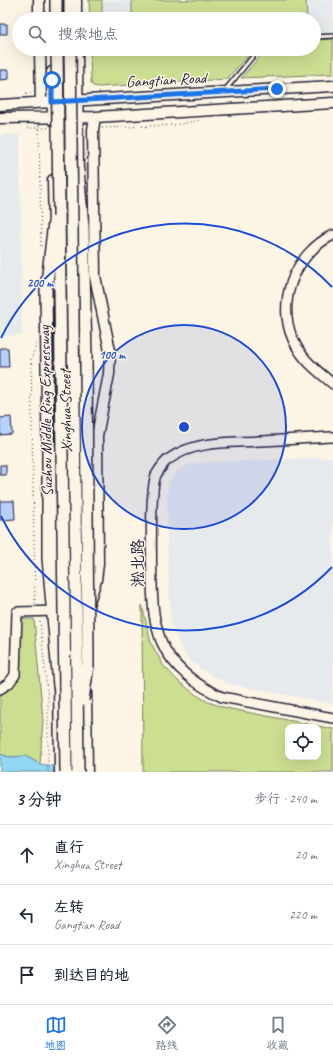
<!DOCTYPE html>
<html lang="zh">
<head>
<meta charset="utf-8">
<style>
  :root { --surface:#fff; --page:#f2f2f3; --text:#1f2937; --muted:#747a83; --line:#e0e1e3; --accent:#1a73e8 }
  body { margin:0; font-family:Caveat,"LXGW WenKai TC",sans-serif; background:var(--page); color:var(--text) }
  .controls { position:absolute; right:12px; bottom:12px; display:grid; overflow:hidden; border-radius:8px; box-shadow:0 4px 16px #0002 }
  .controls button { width:36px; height:36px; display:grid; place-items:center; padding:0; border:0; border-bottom:1px solid var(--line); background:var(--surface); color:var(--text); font:20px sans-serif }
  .stop { position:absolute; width:12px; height:12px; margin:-9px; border:3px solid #1a73e8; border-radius:50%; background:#fff }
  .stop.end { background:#1a73e8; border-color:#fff; box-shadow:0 1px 4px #0008 }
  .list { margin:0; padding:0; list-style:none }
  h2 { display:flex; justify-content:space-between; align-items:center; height:52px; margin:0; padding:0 16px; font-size:17px }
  h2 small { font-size:13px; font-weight:400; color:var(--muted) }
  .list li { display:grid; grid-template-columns:26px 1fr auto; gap:12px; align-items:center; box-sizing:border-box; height:60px; padding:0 16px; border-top:1px solid var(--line) }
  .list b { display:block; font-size:15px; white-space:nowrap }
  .list p { margin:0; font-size:13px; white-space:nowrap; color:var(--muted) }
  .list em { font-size:13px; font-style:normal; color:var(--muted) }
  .icon { flex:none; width:22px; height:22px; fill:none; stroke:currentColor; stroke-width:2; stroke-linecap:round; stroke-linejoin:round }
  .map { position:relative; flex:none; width:333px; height:772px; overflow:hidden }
  .search { position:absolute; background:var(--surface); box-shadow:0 4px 16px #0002; left:12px; right:12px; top:12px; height:44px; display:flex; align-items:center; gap:10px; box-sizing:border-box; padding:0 14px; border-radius:22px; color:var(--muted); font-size:15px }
  .sheet { height:232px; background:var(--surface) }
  nav { display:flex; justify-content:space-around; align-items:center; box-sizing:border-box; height:56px; border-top:1px solid var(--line); background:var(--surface); font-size:11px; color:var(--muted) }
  nav a { display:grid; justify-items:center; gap:2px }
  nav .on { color:var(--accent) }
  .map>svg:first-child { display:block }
  .built { fill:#e7eaec }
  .green { fill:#ccde92; stroke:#778066; fill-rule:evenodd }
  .water { fill:#91d6f3; stroke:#658ea9 }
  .building { fill:#b6d1fe; stroke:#22223b }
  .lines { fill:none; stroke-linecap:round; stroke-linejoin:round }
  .lane-casing { stroke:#22223b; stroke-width:6 }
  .secondary-casing { stroke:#22223b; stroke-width:12 }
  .primary-casing { stroke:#22223b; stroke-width:13 }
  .highway-casing { stroke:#22223b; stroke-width:14 }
  .path { stroke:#22223b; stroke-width:1; stroke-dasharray:1 3; stroke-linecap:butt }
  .lane { stroke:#fcf5e5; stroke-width:3 }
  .secondary { stroke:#fcf5e5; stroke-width:9 }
  .primary { stroke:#fcf5e5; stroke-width:10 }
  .highway { stroke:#fcf5e5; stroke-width:11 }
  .highway-bridge-casing { stroke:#22223b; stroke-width:14; stroke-linecap:butt }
  .highway-bridge { stroke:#fcf5e5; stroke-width:11 }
  .route { stroke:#1a73e8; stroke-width:5 }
  .ring { fill:none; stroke:#1d4ed8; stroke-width:2 }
  .labels { text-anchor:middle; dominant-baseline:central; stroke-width:3; stroke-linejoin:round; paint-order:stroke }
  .street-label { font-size:16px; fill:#22223b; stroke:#fcf5e5 }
  .centre { fill:#1d4ed8; stroke:#fcf5e5; stroke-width:2 }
  .ring-label { font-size:12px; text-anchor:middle; font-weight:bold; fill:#1d4ed8; stroke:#fcf5e5; stroke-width:3; stroke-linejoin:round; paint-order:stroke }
</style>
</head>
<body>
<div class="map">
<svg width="333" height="772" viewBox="0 0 333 772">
  <rect width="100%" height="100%" fill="#fcf5e5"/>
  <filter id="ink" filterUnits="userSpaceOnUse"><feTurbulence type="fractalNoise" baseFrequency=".025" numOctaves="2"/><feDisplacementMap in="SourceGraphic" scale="8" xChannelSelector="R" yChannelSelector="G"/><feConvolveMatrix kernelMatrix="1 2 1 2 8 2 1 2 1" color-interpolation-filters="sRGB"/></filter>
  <g filter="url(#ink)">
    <path class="built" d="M102,0H333V39L314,40V19H102Z
      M103,49H174L103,53Z
      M20,134L22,335L0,336V135Z
      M333,457V704L229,684L209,674L190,661L179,644L171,624L167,539L168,487L170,480L177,472L188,465L199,463Z"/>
    <path class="green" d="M89,0H102V19H90Z
      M132,0H306L307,19H132Z
      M333,39V74L241,78L267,49H314V40Z
      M90,49H103V53L174,49H254L227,79L99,87L93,86L91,82Z
      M142,605L151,643L163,665L178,681L195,694L208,702L226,708L333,729V772H143ZM288,727H318V757H288Z
      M20,619H34L43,720L40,764L25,756L9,757L0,754V696L18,678Z"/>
    <path class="water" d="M0,754L9,757L25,756L40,764L89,772H0Z"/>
    <path class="building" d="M0,24H7V34H0Z
      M0,70H9V79L0,80Z
      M0,348H8L9,367H0Z
      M11,417L12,434L0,435V418Z
      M0,465H6V475H0Z
      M0,501H14L15,519L0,520Z"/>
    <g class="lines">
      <defs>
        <path id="lane" d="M314,37L333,36
          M226,89L259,49"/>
        <path id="secondary" d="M333,235C293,254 273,308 297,347C305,362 320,373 333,384
          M333,437C309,438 285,440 260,441C231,443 195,440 169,459C164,462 159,470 156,475C149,492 151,600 155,620C157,627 159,637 162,643C173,668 198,686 222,697L333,718
          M0,689L9,683L15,675L17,612L58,611"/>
        <path id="primary" d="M39,0V19
          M76,0V19
          M40,49L41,103
          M77,49L78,178
          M52,72L53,120
          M0,105L333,86
          M0,118L95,117L333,103
          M53,180L54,230
          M54,256L58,624
          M89,602L96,580L98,564L97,436L109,374L110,351L95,276L93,130L95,117
          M59,678L60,772
          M86,692L87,772"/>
        <path id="highway" d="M56,0V19
          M70,0V19
          M78,170L83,227L86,357
          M48,445V558L59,686"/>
      </defs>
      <use href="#lane" class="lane-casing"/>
      <use href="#secondary" class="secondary-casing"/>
      <use href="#primary" class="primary-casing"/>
      <use href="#highway" class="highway-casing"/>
      <path class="path" d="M26,93H33
        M39,125L41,248
        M27,128H49
        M102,128L175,125L200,120
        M35,604L31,360L37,342
        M40,621L48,699V772"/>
      <use href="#lane" class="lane"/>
      <use href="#secondary" class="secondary"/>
      <use href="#primary" class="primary"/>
      <use href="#highway" class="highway"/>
      <defs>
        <path id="highway-bridge" d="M57,49L66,772
          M70,49L78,772
          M48,445L46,291L54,222
          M83,700L88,665L86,357"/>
      </defs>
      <use href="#highway-bridge" class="highway-bridge-casing"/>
      <use href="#highway-bridge" class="highway-bridge"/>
    </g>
  </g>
  <g class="lines" filter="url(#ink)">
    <path class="route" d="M52,80V102L277,89"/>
  </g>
  <circle cx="184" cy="427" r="102" fill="#1d4ed8" fill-opacity=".12"/>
  <g class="ring">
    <circle cx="184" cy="427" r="102"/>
    <path d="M332 567A204 204 0 0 1 1 516M1 338A204 204 0 0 1 332 287"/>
  </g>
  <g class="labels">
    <g class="street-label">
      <text transform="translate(166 80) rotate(-3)">Gangtian Road</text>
      <text transform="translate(46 411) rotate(-91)">Suzhou Middle Ring Expressway</text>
      <text transform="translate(66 411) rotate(-91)">Xinghua Street</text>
      <text transform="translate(138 563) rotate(-90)">淞北路</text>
    </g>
  </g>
  <circle cx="184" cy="427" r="6" class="centre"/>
  <g class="ring-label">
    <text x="40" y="287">200 m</text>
    <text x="112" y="359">100 m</text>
  </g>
</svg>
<div class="controls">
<button><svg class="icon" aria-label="locate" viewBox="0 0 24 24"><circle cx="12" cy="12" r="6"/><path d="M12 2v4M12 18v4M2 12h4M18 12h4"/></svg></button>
</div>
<div class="stop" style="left:52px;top:80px"></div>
<div class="stop end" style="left:277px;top:89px"></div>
<div class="search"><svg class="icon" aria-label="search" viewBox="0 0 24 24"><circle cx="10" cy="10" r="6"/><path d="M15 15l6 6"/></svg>搜索地点</div>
</div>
<section class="sheet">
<h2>3 分钟<small>步行 · 240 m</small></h2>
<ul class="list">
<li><svg class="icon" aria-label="ahead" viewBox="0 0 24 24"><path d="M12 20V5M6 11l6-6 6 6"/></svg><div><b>直行</b><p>Xinghua Street</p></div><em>20 m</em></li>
<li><svg class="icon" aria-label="left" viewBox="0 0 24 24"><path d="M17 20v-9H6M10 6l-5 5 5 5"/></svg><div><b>左转</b><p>Gangtian Road</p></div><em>220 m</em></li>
<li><svg class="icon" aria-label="arrive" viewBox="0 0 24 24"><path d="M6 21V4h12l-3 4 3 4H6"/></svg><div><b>到达目的地</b></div></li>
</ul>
</section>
<nav>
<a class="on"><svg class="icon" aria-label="map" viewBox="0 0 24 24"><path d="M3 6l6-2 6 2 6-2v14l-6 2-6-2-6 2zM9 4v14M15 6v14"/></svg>地图</a>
<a><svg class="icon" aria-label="directions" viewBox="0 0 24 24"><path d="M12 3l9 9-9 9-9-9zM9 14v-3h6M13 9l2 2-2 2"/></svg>路线</a>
<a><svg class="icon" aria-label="saved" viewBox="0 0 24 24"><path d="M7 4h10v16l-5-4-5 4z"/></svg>收藏</a>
</nav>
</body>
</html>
